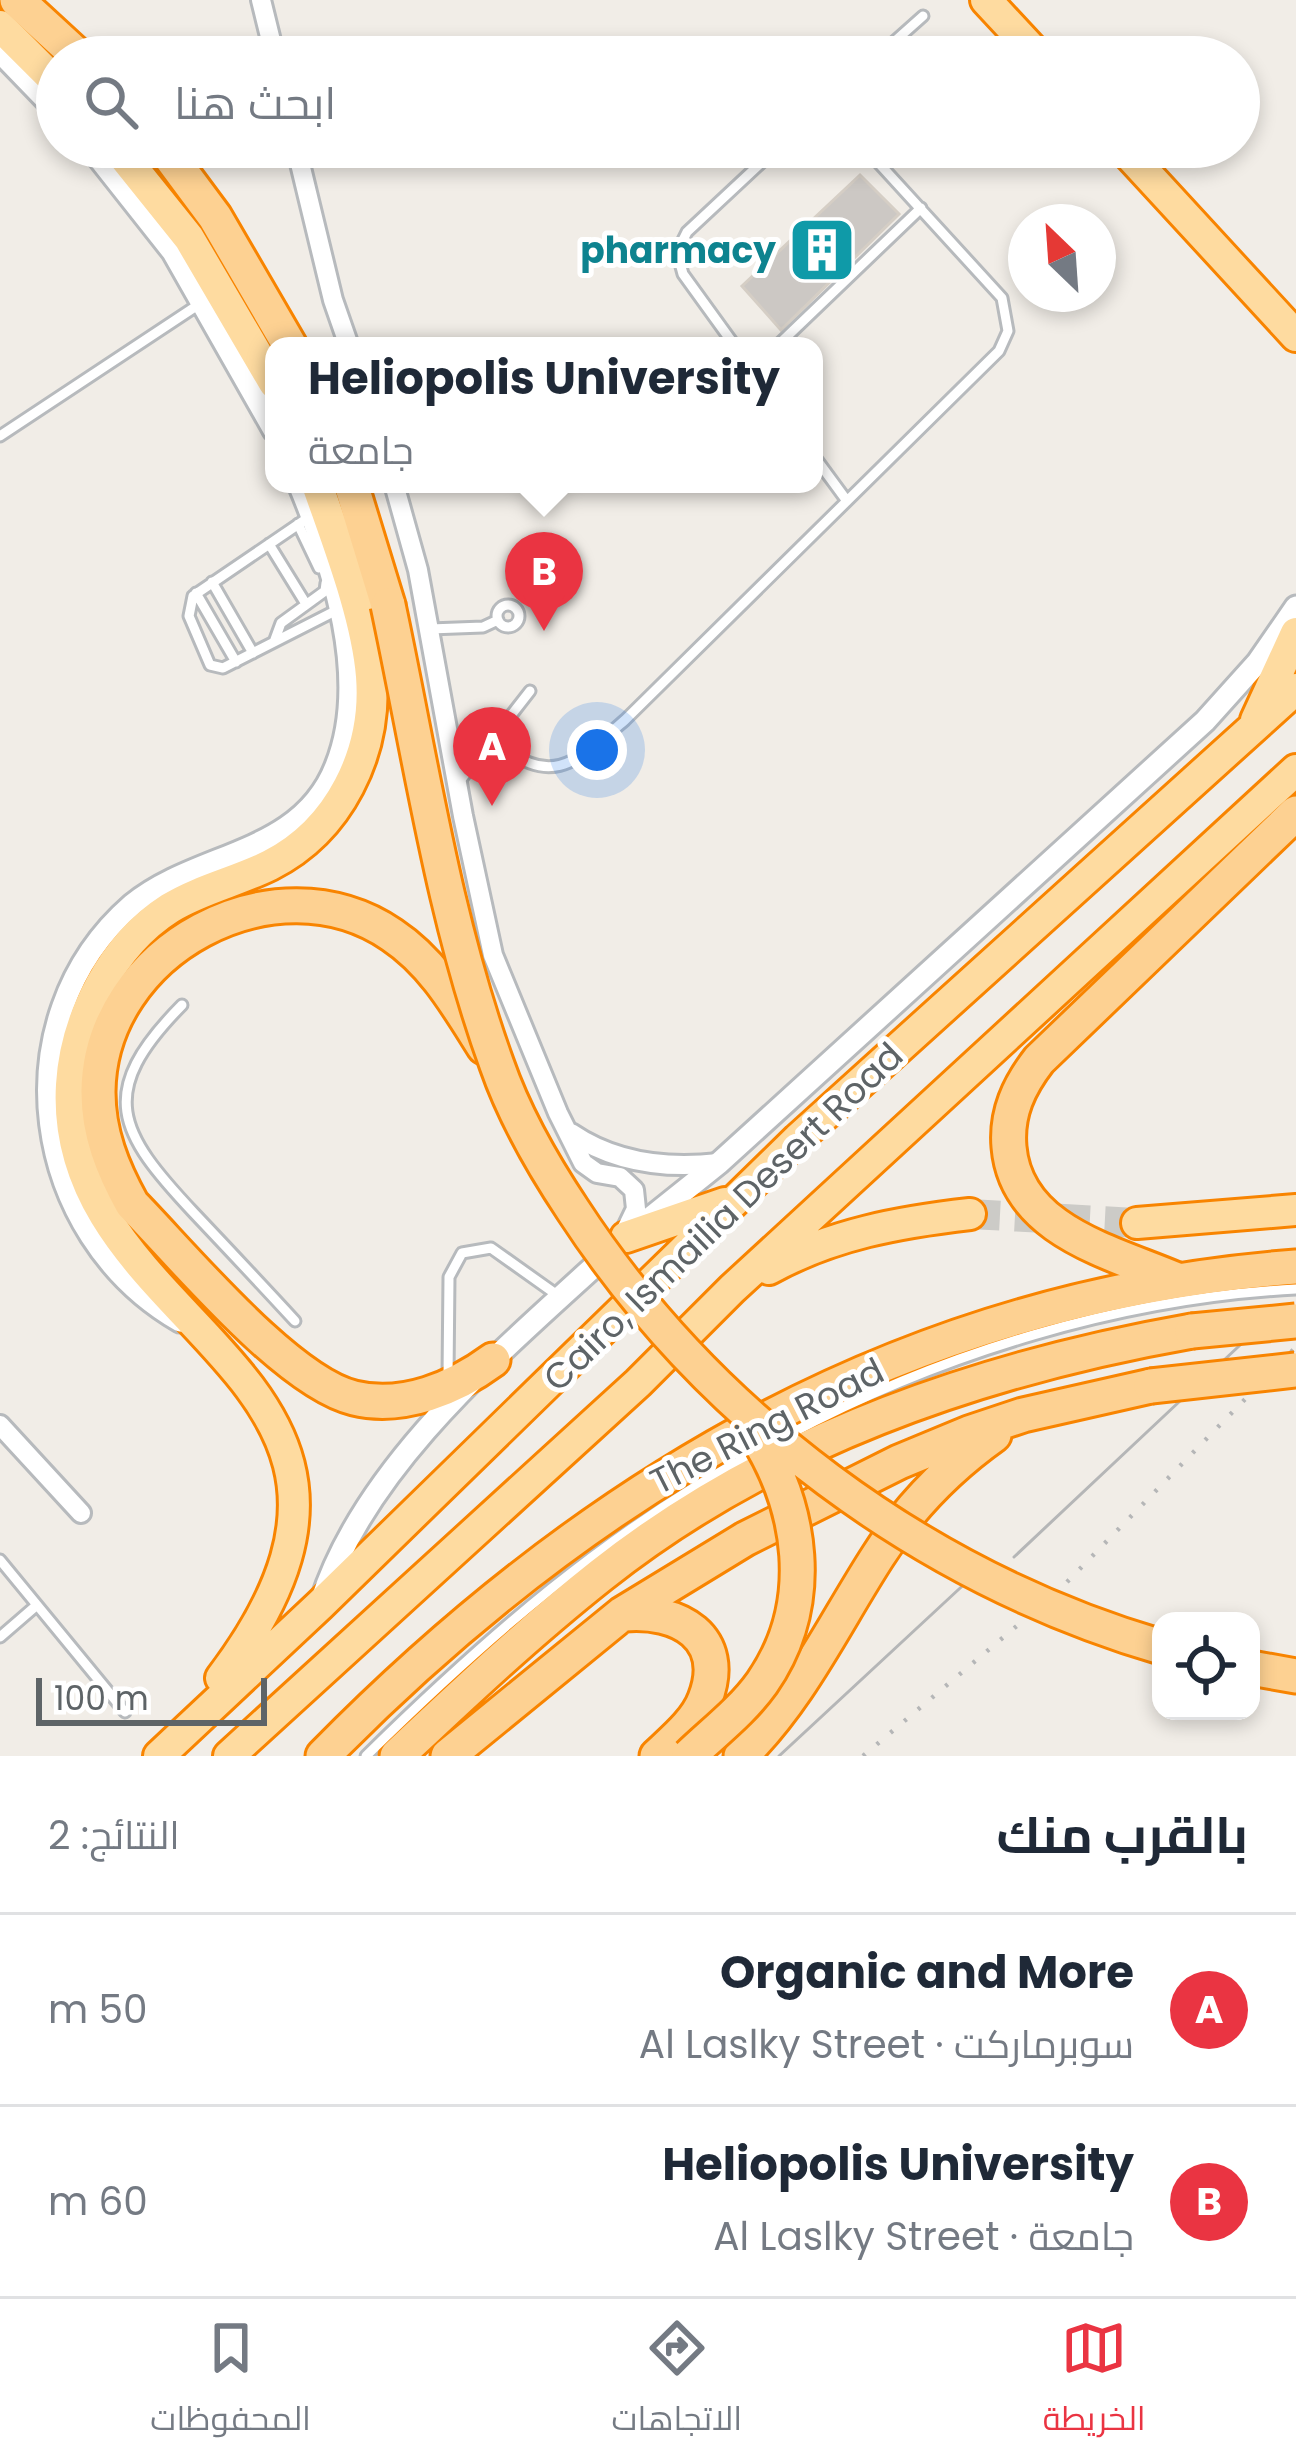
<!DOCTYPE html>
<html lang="ar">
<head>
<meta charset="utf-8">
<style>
  :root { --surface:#fff; --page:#f2f2f3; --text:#1f2937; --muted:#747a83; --line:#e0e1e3; --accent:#ea3442 }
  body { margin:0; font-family:Poppins,Cairo,sans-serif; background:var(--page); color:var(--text); direction:rtl }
  .controls { position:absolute; right:36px; bottom:36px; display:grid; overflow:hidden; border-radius:24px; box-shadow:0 6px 18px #0003 }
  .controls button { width:108px; height:108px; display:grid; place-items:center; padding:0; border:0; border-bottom:3px solid var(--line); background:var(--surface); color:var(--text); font:60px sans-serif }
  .compass { position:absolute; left:1008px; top:204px; width:108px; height:108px; border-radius:50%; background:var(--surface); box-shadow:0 6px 18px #0003; rotate:335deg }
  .scale { position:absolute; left:36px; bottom:30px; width:231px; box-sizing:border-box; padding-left:12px; border:6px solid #5e6467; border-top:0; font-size:33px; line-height:42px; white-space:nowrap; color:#5e6467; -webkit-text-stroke:9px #fff; paint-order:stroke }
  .you { position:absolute; left:597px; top:750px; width:42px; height:42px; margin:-30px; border:9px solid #fff; border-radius:50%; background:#1a73e8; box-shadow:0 0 0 18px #1a73e833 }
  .badge { display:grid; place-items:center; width:78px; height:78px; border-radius:50%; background:var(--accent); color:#fff; font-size:39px; font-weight:700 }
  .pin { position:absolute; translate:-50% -99px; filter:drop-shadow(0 3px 6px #0008) }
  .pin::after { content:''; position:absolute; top:63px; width:42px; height:36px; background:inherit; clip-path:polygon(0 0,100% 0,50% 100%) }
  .popup { position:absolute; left:265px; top:337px; width:558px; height:156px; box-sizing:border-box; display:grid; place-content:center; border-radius:24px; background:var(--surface); filter:drop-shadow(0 3px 9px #0005); font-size:39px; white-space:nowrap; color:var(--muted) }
  .popup b { font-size:45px; color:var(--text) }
  .popup::after { content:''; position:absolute; left:50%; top:100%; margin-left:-24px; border:24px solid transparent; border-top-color:var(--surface) }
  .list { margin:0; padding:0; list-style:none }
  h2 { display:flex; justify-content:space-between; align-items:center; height:156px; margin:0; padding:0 48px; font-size:51px }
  h2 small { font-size:39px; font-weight:400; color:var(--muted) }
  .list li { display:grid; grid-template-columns:78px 1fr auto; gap:36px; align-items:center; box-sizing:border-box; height:192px; padding:0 48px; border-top:3px solid var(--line) }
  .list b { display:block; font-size:45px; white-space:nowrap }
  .list p { margin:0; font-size:39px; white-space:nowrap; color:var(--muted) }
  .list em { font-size:39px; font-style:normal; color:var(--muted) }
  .icon { flex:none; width:66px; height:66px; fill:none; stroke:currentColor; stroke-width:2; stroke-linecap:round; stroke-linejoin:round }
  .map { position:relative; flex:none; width:1296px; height:1756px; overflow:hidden; direction:ltr }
  .search { position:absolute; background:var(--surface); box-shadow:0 6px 18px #0003; left:36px; right:36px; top:36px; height:132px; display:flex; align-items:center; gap:30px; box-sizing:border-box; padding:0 42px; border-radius:66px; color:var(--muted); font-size:45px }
  .sheet { height:540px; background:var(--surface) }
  nav { display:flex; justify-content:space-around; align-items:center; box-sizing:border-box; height:168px; border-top:3px solid var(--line); background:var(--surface); font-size:33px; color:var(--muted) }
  nav a { display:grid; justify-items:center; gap:6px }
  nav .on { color:var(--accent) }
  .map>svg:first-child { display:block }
  .building { fill:#ccc8c4; stroke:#d5cec5; stroke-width:3 }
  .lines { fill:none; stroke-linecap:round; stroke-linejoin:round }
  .trunk-tunnel { stroke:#cccbc7; stroke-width:30; stroke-dasharray:30 15; stroke-linecap:butt }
  .service-casing { stroke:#b7babd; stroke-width:15 }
  .minor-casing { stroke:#b7babd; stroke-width:24 }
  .tertiary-casing { stroke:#b7babd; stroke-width:27 }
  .trunk-casing { stroke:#f88400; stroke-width:36 }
  .motorway-casing { stroke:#f88400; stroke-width:39 }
  .service { stroke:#fff; stroke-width:9 }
  .minor { stroke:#fff; stroke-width:18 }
  .tertiary { stroke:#fff; stroke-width:21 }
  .trunk { stroke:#fedba0; stroke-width:30 }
  .motorway { stroke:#fdd192; stroke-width:33 }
  .tram { stroke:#b5b6b7; stroke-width:3 }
  .rail { stroke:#b5b6b7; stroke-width:4.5; stroke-dasharray:3 15; stroke-linecap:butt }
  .motorway-bridge-casing { stroke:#f88400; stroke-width:39; stroke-linecap:butt }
  .motorway-bridge { stroke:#fdd192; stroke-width:33 }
  .labels { text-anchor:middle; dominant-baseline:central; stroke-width:10; stroke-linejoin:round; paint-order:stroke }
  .culture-label { font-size:36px; font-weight:bold; fill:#0d838f; stroke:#fff; text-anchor:end }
  .street-label { font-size:36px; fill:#5e6467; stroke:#fff }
</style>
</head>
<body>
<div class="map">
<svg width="1296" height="1756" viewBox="0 0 1296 1756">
  <rect width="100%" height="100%" fill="#f1ede7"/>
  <path class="building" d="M860,175L899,214L781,330L742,286Z"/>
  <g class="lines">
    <path class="trunk-tunnel" d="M970,1214L1137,1223"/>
    <defs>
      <path id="service" d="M877,57L923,16
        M735,346L683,274L677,252L687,232L778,147
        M777,346L921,208
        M0,436L201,303
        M814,456L847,501
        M312,515L193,596L189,616L210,665L223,668L337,610
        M298,524L319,568
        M269,544L306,604
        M212,582L253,653
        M196,593L236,662
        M497 616a11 11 0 1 1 22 0a11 11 0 1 1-22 0Z
        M430,629L483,627L498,620
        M274,642L281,623L325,591L326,583
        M494,739C550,790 576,763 625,720L999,351L1008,331L1002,298L864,147
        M459,782L530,691
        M182,1005C95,1093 118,1132 194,1213C228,1249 262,1285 295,1321
        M448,1376L449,1277L462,1253L491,1248L560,1297
        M788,1435C942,1353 1122,1298 1296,1289
        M0,1560L125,1712
        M0,1637L37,1605
        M366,1756C485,1639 610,1529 758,1451"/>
      <path id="minor" d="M261,0L275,57
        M296,147L333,300L349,346
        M394,484L418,570L463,816L493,955L558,1113L583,1163L597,1173L620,1177L634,1190L636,1209L621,1240
        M571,1133C615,1163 667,1169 719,1163
        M0,1425L81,1513"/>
      <path id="tertiary" d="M0,52L57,111
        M90,147L173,252L274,430
        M639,1227L719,1163L1205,721L1258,662L1296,607
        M180,1321C31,1235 0,1020 132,905C198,851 301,856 336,766C371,679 333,566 299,484
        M321,1602C365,1463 507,1347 611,1251"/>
      <path id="trunk" d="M986,0L1039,57
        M0,26L57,83
        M116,147L189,238L274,383
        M1122,147L1296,336
        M1256,720L1296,633
        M1137,1223L1296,1210
        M626,1237L725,1203
        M769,1269C832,1234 900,1222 970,1214
        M221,1678C453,1371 56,1334 71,1085C75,1018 112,945 170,908C201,889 238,881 270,865C339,830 377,753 371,676C366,615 337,542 317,484
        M159,1756L320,1605L798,1139L1296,689
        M229,1756L638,1383L732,1289L1296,770"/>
      <path id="motorway" d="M17,0L79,57
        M163,147L215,217L290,346
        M351,484L388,605
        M484,1047C458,1006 434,963 392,935C275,855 99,950 98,1092C98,1133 112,1168 132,1204C182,1255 287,1382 354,1398C403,1410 455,1388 493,1360
        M1177,1280C1112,1252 1016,1231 1009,1147C1006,1113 1019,1086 1039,1060L1296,813
        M624,1614C678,1609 729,1637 705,1699C697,1721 674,1740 657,1756
        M1251,1668L1296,1676
        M323,1756C591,1483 908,1296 1296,1267
        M397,1756C463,1694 529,1632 601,1575C770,1441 982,1368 1192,1331
        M448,1756L622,1614L745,1539L899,1462L969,1433L1023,1415L1151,1386
        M741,1756C800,1698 834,1624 878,1556C908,1509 949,1467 994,1435"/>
    </defs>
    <use href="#service" class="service-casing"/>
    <use href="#minor" class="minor-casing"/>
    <use href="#tertiary" class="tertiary-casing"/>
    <use href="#trunk" class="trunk-casing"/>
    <use href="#motorway" class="motorway-casing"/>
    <use href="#service" class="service"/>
    <use href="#minor" class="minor"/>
    <use href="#tertiary" class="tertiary"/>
    <use href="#trunk" class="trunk"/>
    <use href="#motorway" class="motorway"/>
    <path class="tram" d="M1223,1361L1253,1333
      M1014,1557L1180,1401
      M779,1756L972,1577"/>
    <path class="rail" d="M1291,1352L1296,1347
      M1067,1582L1253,1391
      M863,1756L1038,1608"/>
    <defs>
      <path id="motorway-bridge" d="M388,605C421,760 443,916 497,1065C515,1117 543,1165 573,1210C708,1417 923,1577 1161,1647
        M1192,1331L1296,1321
        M1151,1386L1296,1370
        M689,1756C714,1732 742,1711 762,1683C817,1604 803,1506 752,1429"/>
    </defs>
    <use href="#motorway-bridge" class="motorway-bridge-casing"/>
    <use href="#motorway-bridge" class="motorway-bridge"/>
  </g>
  <defs>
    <symbol id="building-square" viewBox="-11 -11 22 22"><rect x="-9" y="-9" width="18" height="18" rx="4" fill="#0f9aa8" stroke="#fff"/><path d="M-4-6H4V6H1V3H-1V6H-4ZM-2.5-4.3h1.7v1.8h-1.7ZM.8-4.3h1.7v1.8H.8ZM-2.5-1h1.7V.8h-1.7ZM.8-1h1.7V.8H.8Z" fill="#fff"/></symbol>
  </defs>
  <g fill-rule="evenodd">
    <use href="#building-square" x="784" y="212" width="76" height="76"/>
  </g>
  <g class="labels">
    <g class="culture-label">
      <text x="776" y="250">pharmacy</text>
    </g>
    <g class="street-label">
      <text transform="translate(723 1217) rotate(-44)">Cairo, Ismailia Desert Road</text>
      <text transform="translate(767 1426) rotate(-27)">The Ring Road</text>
    </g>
  </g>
</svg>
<div class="controls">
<button><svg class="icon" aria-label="locate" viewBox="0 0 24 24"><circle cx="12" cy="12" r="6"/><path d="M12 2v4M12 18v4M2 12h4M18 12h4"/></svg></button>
</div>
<svg class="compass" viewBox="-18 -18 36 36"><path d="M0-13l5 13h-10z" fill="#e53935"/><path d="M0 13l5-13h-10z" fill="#747a83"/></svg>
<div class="scale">100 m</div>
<div class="you"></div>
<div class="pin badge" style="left:492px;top:806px">A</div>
<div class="pin badge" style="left:544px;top:631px">B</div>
<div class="popup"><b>Heliopolis University</b>جامعة</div>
<div class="search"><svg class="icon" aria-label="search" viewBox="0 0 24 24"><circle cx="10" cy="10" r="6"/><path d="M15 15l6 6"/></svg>ابحث هنا</div>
</div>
<section class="sheet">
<h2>بالقرب منك<small>النتائج: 2</small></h2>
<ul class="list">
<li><span class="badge">A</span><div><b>Organic and More</b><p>سوبرماركت · Al Laslky Street</p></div><em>50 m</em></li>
<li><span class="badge">B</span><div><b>Heliopolis University</b><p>جامعة · Al Laslky Street</p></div><em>60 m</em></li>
</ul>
</section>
<nav>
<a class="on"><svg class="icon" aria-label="map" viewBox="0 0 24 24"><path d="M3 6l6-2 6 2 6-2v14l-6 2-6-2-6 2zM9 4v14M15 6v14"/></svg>الخريطة</a>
<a><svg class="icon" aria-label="directions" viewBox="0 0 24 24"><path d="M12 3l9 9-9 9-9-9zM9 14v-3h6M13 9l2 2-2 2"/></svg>الاتجاهات</a>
<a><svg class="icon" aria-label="saved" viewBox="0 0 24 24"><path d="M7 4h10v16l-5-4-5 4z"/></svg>المحفوظات</a>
</nav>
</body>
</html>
